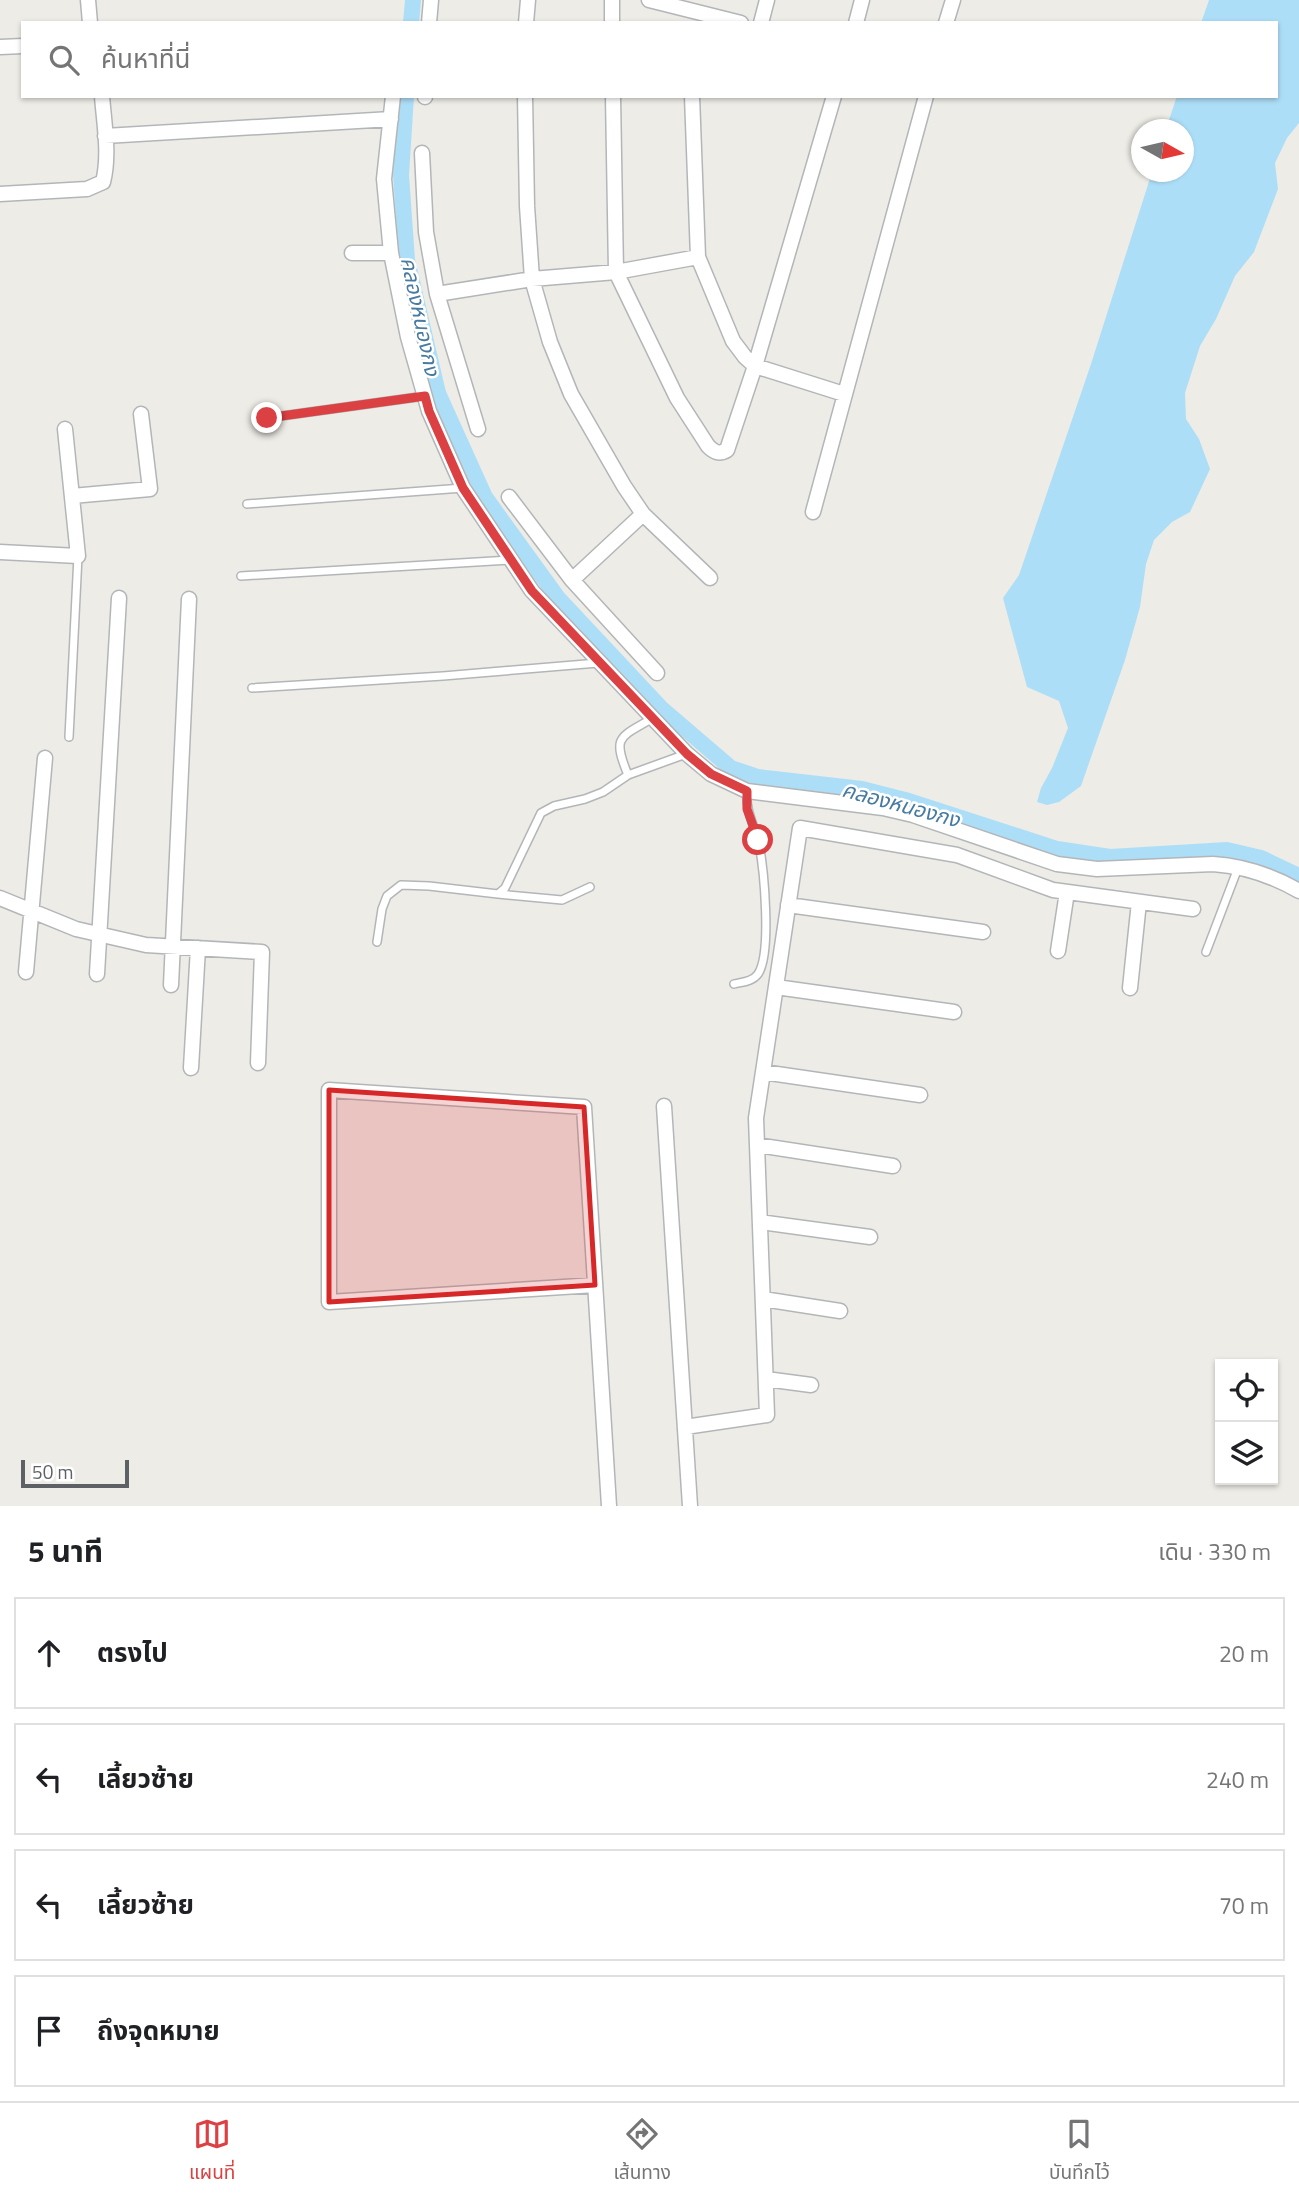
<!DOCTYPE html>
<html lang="th">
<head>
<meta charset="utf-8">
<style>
  :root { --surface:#fff; --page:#f2f2f2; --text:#202124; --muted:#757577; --line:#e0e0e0; --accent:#db4043 }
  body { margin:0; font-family:"Titillium Web","Noto Sans Thai",sans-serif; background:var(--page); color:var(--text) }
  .controls { position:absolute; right:21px; bottom:21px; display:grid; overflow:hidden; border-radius:0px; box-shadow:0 2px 5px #0004 }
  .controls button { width:63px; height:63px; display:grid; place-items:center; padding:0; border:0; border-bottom:2px solid var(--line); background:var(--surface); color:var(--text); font:35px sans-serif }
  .compass { position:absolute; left:1131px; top:119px; width:63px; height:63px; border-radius:50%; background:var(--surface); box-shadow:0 2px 5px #0004; rotate:98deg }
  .scale { position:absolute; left:21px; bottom:18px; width:108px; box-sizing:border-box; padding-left:7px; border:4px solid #5d6165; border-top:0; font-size:19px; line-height:24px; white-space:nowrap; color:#5d6165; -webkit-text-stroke:5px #fff; paint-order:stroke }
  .stop { position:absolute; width:21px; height:21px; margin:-16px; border:5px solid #db4043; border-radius:50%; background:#fff }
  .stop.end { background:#db4043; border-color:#fff; box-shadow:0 2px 7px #0008 }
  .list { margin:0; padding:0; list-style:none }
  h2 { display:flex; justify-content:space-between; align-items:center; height:91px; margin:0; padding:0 28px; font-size:30px }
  h2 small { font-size:23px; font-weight:400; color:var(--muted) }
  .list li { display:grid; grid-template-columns:46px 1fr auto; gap:21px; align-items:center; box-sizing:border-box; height:112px; margin:0 14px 14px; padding:0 14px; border:2px solid var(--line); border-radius:0px }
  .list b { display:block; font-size:26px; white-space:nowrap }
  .list em { font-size:23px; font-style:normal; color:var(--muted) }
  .icon { flex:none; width:38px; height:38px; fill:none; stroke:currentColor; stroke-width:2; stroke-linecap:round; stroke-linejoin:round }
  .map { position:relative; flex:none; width:1299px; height:1506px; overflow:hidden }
  .search { position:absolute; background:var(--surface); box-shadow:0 2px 5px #0004; left:21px; right:21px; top:21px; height:77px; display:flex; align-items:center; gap:18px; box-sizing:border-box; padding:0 24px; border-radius:0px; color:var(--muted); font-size:26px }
  .sheet { height:595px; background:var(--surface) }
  nav { display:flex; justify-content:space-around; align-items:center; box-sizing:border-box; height:98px; border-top:2px solid var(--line); background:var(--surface); font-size:19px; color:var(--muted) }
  nav a { display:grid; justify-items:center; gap:4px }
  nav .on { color:var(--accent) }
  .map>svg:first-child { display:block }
  .water { fill:#addef8 }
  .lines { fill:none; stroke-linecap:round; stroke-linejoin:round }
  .canal { stroke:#addef8; stroke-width:16 }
  .service-casing { stroke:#b3b6b9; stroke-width:10 }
  .minor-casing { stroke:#b3b6b9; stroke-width:17 }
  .service { stroke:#fff; stroke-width:7 }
  .minor { stroke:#fff; stroke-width:14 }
  .route { stroke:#db4043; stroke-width:9 }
  .marked { fill:#d62828; fill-opacity:0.2; stroke:#d62828; stroke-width:5; stroke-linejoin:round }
  .labels { text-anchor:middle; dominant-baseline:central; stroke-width:5; stroke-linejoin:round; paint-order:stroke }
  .water-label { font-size:21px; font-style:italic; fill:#477ba1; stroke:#fff }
</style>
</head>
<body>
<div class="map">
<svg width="1299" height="1506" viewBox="0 0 1299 1506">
  <rect width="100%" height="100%" fill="#eeece6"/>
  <path class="water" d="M1209,0H1299V123L1287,138L1275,163L1278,189L1254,252L1235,276L1216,319L1200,346L1185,393L1186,419L1199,439L1210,469L1190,512L1172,522L1154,540L1146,564L1140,607L1125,660L1081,786L1059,802L1047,805L1037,802L1041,788L1052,768L1068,728L1059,701L1027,687L1003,598L1019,575L1091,364L1152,172H1184V130L1166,129L1177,96H1276V23H1201Z"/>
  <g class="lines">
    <path class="canal" d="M411,23L413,0
      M406,96L401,175L407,260L438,393L485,497L558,598L661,708L731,768L758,777L862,789L909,801L1057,849L1110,857L1227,850L1261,858L1299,876"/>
    <defs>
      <path id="service" d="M267,418L425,396
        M247,504L463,488
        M241,576L511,560
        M252,688L443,676L598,663
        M69,737L78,556
        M628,775C612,736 619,738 653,718
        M498,894L562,900L590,887
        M377,942L382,909L387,896L401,885L429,886L498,894L505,888L541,813L554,806L585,799L603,792L628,775L686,754
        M1206,952L1238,868
        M734,984C742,982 752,982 758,974C772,953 764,870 759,844C755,826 745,811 747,791"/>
      <path id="minor" d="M88,0L90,23
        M649,0L741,23
        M429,23L431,0
        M526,23L528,0
        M612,23V0
        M761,23L767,0
        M856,23L862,0
        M946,23L953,0
        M0,47L23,46
        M393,96L384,179L391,253L408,337L429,411L463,488L532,591L687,754L711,774L747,791L883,808L913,815L1057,864L1097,869L1213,864C1243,866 1273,876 1299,891
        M525,96L527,206L532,279L550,342L571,394L624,486L643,514L710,578
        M613,96L616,272L677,398L708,446C714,452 719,455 727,450L755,366L834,96
        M692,96L698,257L733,341L745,357L755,366L844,394
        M425,97V96
        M105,136L391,119
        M422,153L426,232L437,294L478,429
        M0,194L87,189L103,182C110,155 104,123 102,96
        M352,253H391
        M437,294L532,279L616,272L698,257
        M72,496L150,489L141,414
        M509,497L572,580L657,673
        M813,512L926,96
        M0,552L78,556L65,429
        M572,580L643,514
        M0,898L76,929L146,945L262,952L258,1063
        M788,905L983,932
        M1058,951L1067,892
        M26,972L45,758
        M97,974L119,598
        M171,985L189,599
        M776,987L954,1012
        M1130,988L1139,902
        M191,1068L198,948
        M763,1072L920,1095
        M664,1106L690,1506
        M757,1145L893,1166
        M760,1222L870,1237
        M595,1285L329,1302V1090L584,1107L609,1506
        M763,1299L840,1311
        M766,1379L811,1385
        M685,1427L767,1415L756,1118L800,828L957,855L1053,890L1193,909"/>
    </defs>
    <use href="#service" class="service-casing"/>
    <use href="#minor" class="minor-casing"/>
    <use href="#service" class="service"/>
    <use href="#minor" class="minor"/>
  </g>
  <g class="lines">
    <path class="route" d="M267,418L425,396L429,411L463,488L532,591L687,754L711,774L747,791V809L758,840"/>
  </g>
  <path class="marked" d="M329,1090L584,1107L595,1285L329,1302Z"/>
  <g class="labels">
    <g class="water-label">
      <text transform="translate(421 316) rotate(78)">คลองหนองกง</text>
      <text transform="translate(901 804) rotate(15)">คลองหนองกง</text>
    </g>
  </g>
</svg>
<div class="controls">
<button><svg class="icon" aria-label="locate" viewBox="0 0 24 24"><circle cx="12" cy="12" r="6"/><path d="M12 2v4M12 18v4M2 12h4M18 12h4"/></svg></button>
<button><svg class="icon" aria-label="layers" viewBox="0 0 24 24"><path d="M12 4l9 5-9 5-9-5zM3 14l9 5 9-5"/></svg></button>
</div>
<svg class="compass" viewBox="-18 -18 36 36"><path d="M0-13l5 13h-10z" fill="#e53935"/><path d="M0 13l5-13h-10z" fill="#757577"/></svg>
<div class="scale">50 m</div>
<div class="stop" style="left:758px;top:840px"></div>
<div class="stop end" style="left:267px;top:418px"></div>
<div class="search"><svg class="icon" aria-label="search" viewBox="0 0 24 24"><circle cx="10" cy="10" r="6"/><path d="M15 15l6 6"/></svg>ค้นหาที่นี่</div>
</div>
<section class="sheet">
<h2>5 นาที<small>เดิน · 330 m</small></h2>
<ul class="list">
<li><svg class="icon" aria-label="ahead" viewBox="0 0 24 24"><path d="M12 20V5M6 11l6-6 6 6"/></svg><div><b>ตรงไป</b></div><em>20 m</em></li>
<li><svg class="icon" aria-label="left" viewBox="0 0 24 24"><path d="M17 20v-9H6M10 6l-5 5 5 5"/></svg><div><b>เลี้ยวซ้าย</b></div><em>240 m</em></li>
<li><svg class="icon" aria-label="left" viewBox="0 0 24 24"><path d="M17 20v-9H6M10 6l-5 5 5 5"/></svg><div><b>เลี้ยวซ้าย</b></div><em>70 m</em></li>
<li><svg class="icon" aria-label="arrive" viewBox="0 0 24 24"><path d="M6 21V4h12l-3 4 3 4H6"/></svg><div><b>ถึงจุดหมาย</b></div></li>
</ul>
</section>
<nav>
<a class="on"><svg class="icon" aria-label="map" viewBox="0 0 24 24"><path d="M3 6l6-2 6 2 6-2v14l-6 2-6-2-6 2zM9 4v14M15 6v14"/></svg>แผนที่</a>
<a><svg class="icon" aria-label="directions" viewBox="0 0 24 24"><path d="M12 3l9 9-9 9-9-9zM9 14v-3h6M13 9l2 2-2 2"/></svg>เส้นทาง</a>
<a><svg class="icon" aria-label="saved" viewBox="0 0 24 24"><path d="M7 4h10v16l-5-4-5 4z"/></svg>บันทึกไว้</a>
</nav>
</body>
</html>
